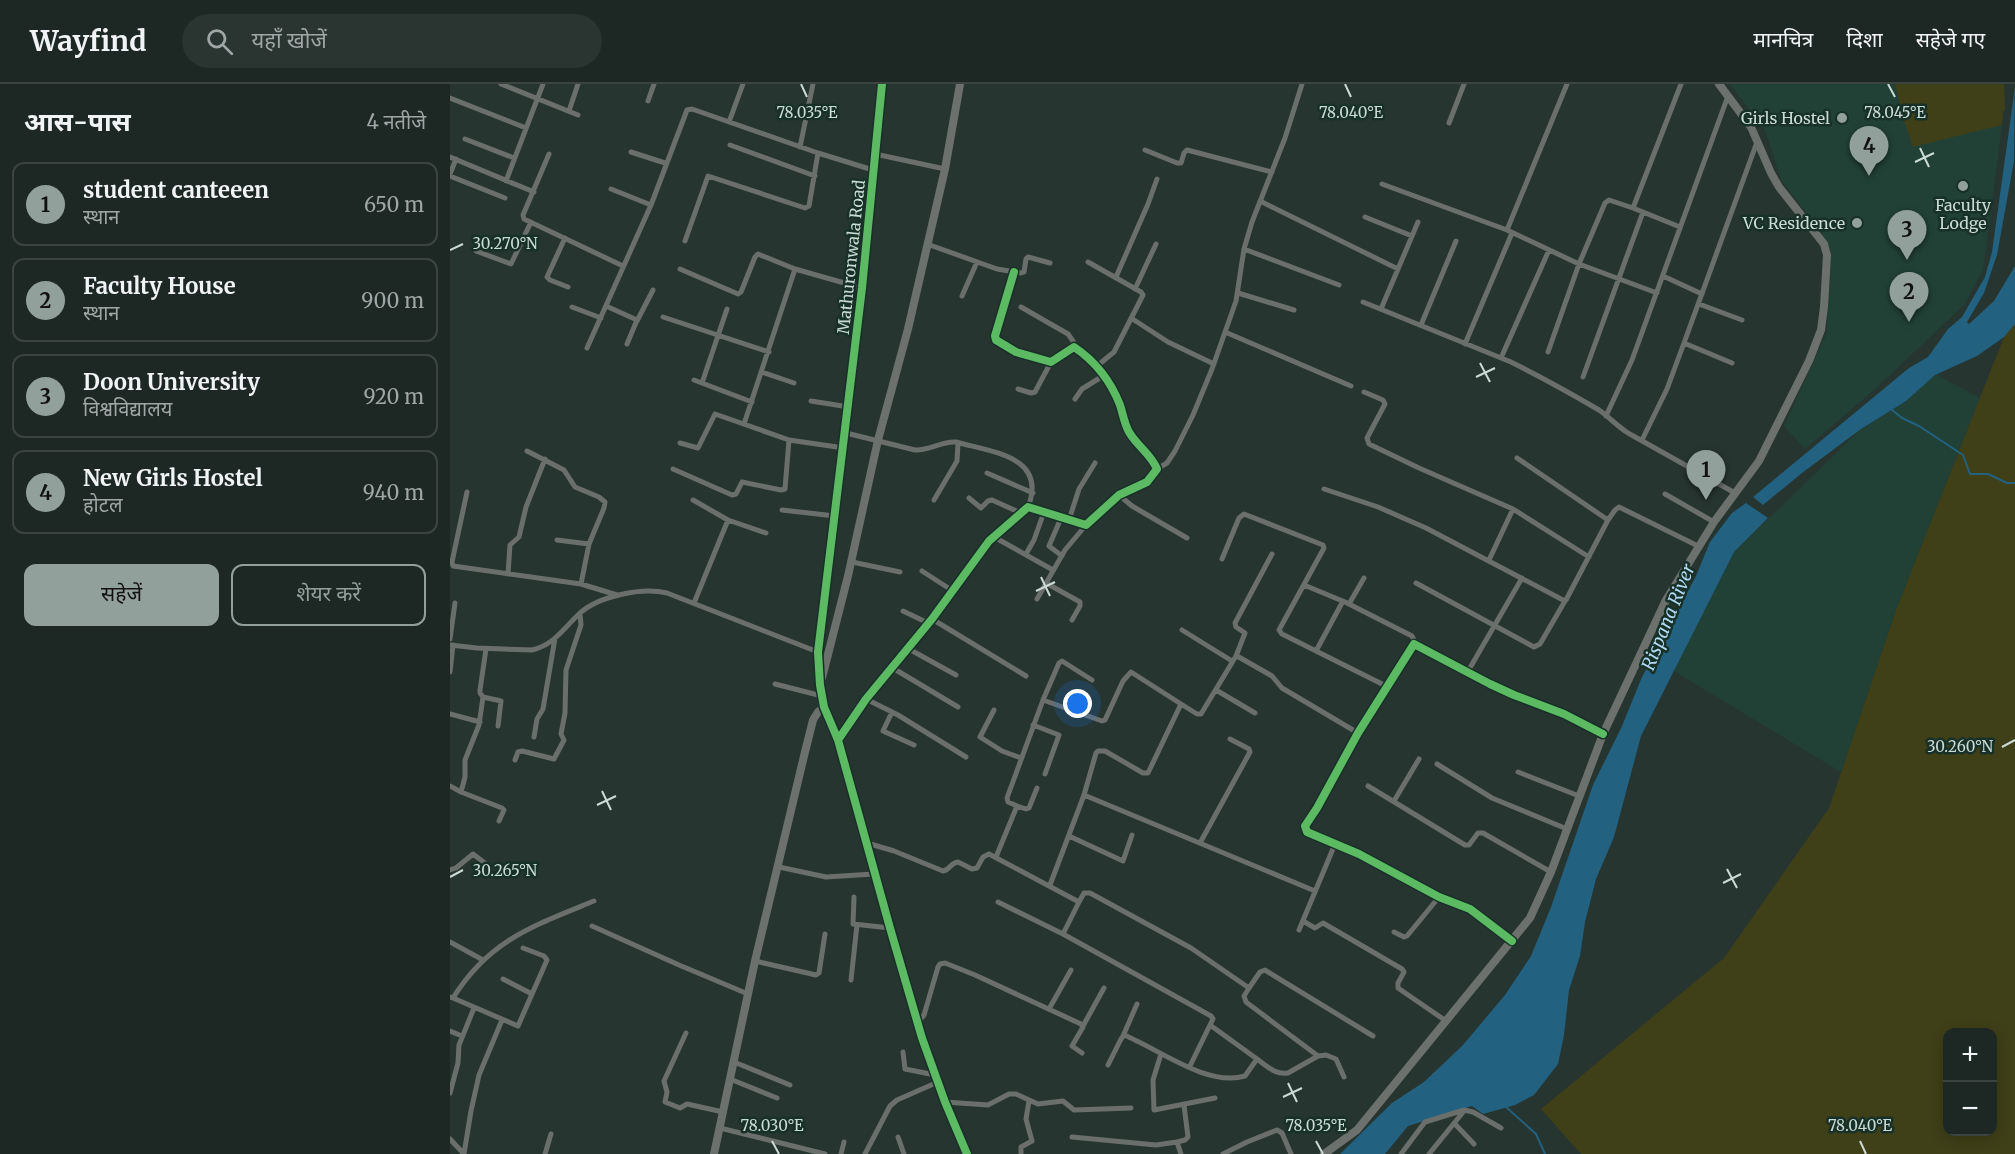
<!DOCTYPE html>
<html lang="hi">
<head>
<meta charset="utf-8">
<style>
  :root { --surface:#1d2824; --page:#2a3431; --text:#f1f3f6; --muted:#a0a6a6; --line:#3b4441; --accent:#92a09b }
  body { margin:0; font-family:Merriweather,"Noto Sans Devanagari",serif; background:var(--page); color:var(--text) }
  .controls { position:absolute; right:18px; bottom:18px; display:grid; overflow:hidden; border-radius:12px; box-shadow:0 3px 15px #0003 }
  .controls button { width:54px; height:54px; display:grid; place-items:center; padding:0; border:0; border-bottom:2px solid var(--line); background:var(--surface); color:var(--text); font:30px sans-serif }
  .you { position:absolute; left:628px; top:620px; width:21px; height:21px; margin:-15px; border:4px solid #fff; border-radius:50%; background:#1a73e8; box-shadow:0 0 0 9px #1a73e833 }
  .badge { display:grid; place-items:center; width:39px; height:39px; border-radius:50%; background:var(--accent); color:#111; font-size:20px; font-weight:700 }
  .pin { position:absolute; translate:-50% -50px; filter:drop-shadow(0 2px 3px #0008) }
  .pin::after { content:''; position:absolute; top:32px; width:21px; height:18px; background:inherit; clip-path:polygon(0 0,100% 0,50% 100%) }
  .list { margin:0; padding:0; list-style:none }
  h2 { display:flex; justify-content:space-between; align-items:center; height:78px; margin:0; padding:0 24px; font-size:26px }
  h2 small { font-size:20px; font-weight:400; color:var(--muted) }
  .list li { display:grid; grid-template-columns:39px 1fr auto; gap:18px; align-items:center; box-sizing:border-box; height:84px; margin:0 12px 12px; padding:0 12px; border:2px solid var(--line); border-radius:12px }
  .list b { display:block; font-size:22px; white-space:nowrap }
  .list p { margin:0; font-size:20px; white-space:nowrap; color:var(--muted) }
  .list em { font-size:20px; font-style:normal; color:var(--muted) }
  .actions { display:flex; gap:12px; padding:18px 24px }
  .actions a { flex:1; padding:14px 0; border:2px solid var(--accent); border-radius:12px; text-align:center; font-size:21px; color:var(--accent) }
  .actions .main { background:var(--accent); color:#111 }
  .icon { flex:none; width:33px; height:33px; fill:none; stroke:currentColor; stroke-width:2; stroke-linecap:round; stroke-linejoin:round }
  .map { position:relative; flex:none; width:1565px; height:1070px; overflow:hidden }
  header { display:flex; align-items:center; gap:36px; box-sizing:border-box; height:84px; padding:0 30px; background:var(--surface); border-bottom:2px solid var(--line) }
  header strong { font-size:28px }
  nav { display:flex; gap:33px; margin-inline-start:auto; font-size:21px }
  .search { width:420px; height:54px; background:var(--page); display:flex; align-items:center; gap:15px; box-sizing:border-box; padding:0 21px; border-radius:33px; color:var(--muted); font-size:22px }
  main { display:flex }
  aside { flex:1; background:var(--surface) }
  .map>svg:first-child { display:block }
  .built { fill:#214137 }
  .green { fill:#3f3f18; fill-rule:evenodd }
  .water { fill:#226180 }
  .lines { fill:none; stroke-linecap:round; stroke-linejoin:round }
  .stream { stroke:#226180; stroke-width:2 }
  .street { stroke:#6b6f6c; stroke-width:5 }
  .secondary { stroke:#6c716d; stroke-width:8 }
  .cycleway-casing { stroke:#173028; stroke-width:11 }
  .cycleway { stroke:#5cba63; stroke-width:8 }
  .ticks { fill:none; stroke:#cbdad4; stroke-width:2 }
  .poi-dot { fill:#92a09b; stroke:#173028; stroke-width:2 }
  .labels { text-anchor:middle; dominant-baseline:central; stroke-width:5; stroke-linejoin:round; paint-order:stroke }
  .poi-label { font-size:16px; fill:#cbdad4; stroke:#173028; text-anchor:end }
  .street-label { font-size:16px; fill:#cbdad4; stroke:#173028 }
  .water-label { font-size:18px; font-style:italic; fill:#b1daf4; stroke:#173028 }
  .ticks-label { font-size:15px; text-anchor:middle; fill:#cbdad4; stroke:#173028; stroke-width:5; stroke-linejoin:round; paint-order:stroke }
</style>
</head>
<body>
<header>
<strong>Wayfind</strong>
<div class="search"><svg class="icon" aria-label="search" viewBox="0 0 24 24"><circle cx="10" cy="10" r="6"/><path d="M15 15l6 6"/></svg>यहाँ खोजें</div>
<nav><a>मानचित्र</a><a>दिशा</a><a>सहेजे गए</a></nav>
</header>
<main>
<aside>
<h2>आस-पास<small>4 नतीजे</small></h2>
<ul class="list">
<li><span class="badge">1</span><div><b>student canteeen</b><p>स्थान</p></div><em>650 m</em></li>
<li><span class="badge">2</span><div><b>Faculty House</b><p>स्थान</p></div><em>900 m</em></li>
<li><span class="badge">3</span><div><b>Doon University</b><p>विश्वविद्यालय</p></div><em>920 m</em></li>
<li><span class="badge">4</span><div><b>New Girls Hostel</b><p>होटल</p></div><em>940 m</em></li>
</ul>
<div class="actions"><a class="main">सहेजें</a><a>शेयर करें</a></div>
</aside>
<div class="map">
<svg width="1565" height="1070" viewBox="0 0 1565 1070">
  <rect width="100%" height="100%" fill="#273530"/>
  <path class="built" d="M1280,0H1554L1552,41L1533,186L1515,220L1424,306L1355,365L1334,342L1377,249L1381,167L1371,148L1331,96L1316,48Z
    M1485,290L1530,314L1446,526L1391,688L1224,587L1251,530L1284,468L1411,345L1456,317Z"/>
  <path class="green" d="M1445,0H1554L1555,26L1553,27L1552,41L1463,63L1454,37Z
    M1565,240V1070H1131L1091,1025L1274,874L1379,724L1446,526L1554,253ZM1498,948H1542V1048H1498Z"/>
  <path class="water" d="M1565,3L1564,77L1547,171L1534,209L1517,238L1519,240L1544,217L1565,182V240L1554,253L1527,272L1485,291L1456,317L1411,345L1352,389L1313,421L1303,413L1459,284L1478,273L1498,245L1512,233L1535,193L1542,168Z
    M1296,419L1318,434L1284,468L1191,652L1164,753L1146,795L1135,838L1130,872L1119,906L1114,951L1108,980L1084,1011L1065,1021L1033,1030L1022,1022L958,1042L935,1070H890L942,1019L974,998L1013,961L1055,911L1081,872L1101,823L1143,701L1172,642L1192,593L1246,492L1260,458L1282,429Z"/>
  <g class="lines">
    <path class="stream" d="M1441,325L1452,334L1469,342L1513,371L1520,390H1538L1557,399H1565
      M1056,1023L1086,1050L1095,1070"/>
    <path class="street" d="M51,0L128,31
      M0,14L76,44
      M198,17L204,0
      M119,27L128,0
      M279,38L293,0
      M999,39L1014,0
      M15,55L64,74
      M280,61L365,92
      M350,63L363,0
      M695,66L727,79H731L734,69L737,66L822,88
      M181,68L215,79
      M99,70L73,131L74,135L173,182
      M425,70L495,85
      M0,73L84,108
      M0,90L6,75
      M0,92L55,114
      M56,97L93,0
      M932,100L1057,146L1129,180L1207,209
      M161,105L201,121
      M810,117L948,185
      M1183,124L1230,143
      M915,133L962,152
      M1057,146L1117,0
      M115,154L97,193L100,196L118,203
      M235,157L258,92L355,124L359,122L368,69
      M477,160L547,185L571,189L574,188L576,175L578,173L600,179
      M794,165L889,201
      M26,167L61,180L81,138
      M638,178L691,208L693,211L664,268L647,282
      M230,185L288,210L291,208L305,173L308,170L345,185
      M1213,192L1252,210
      M666,193L698,120L707,95
      M685,205L706,160
      M788,209L844,226
      M512,212L527,178
      M913,218L1061,278C1091,293 1120,309 1149,326C1159,333 1167,342 1178,349L1285,409
      M1249,220L1292,236
      M156,222L187,236L177,260
      M122,223L151,234
      M571,223L618,250L623,257L624,263
      M931,225L968,138
      M213,233L319,268
      M681,234L718,258L764,280
      M187,237L203,206
      M971,241L1006,157
      M775,248L901,302
      M1234,259L1307,58
      M1015,260L1062,149
      M137,264L201,121L237,26L242,25L368,69L423,86
      M1098,268L1129,180L1155,119L1159,116L1183,124L1231,0
      M1051,274L1099,166
      M312,288L344,299
      M1133,293L1193,128
      M244,296L302,318
      M252,299L277,225
      M568,305L581,309L585,308L601,278
      M914,308L933,316L935,320L917,354L919,360L969,384L1063,425L1139,473
      M625,315L632,305L653,292
      M361,317L399,323
      M1156,332L1182,276L1278,12
      M294,340L345,185L412,204
      M396,349L465,366C479,367 491,357 506,358C541,368 598,372 578,423
      M339,356L394,364
      M1192,356L1217,305L1234,259L1282,279
      M77,367L114,386L125,403L149,413L155,418L154,424L139,460L131,500
      M1067,374L1158,436
      M223,385L282,411L286,410L292,398L331,406L335,405L339,356L265,330L248,364L230,359
      M707,385L717,379L725,367L743,331L762,285L786,217L794,165L802,138L835,54L852,0
      M537,389L583,409
      M874,405L928,423L976,444L1113,516H1116L1158,436L1165,426L1169,423L1248,462
      M17,408L2,478L3,482L131,500L167,511
      M1215,410L1264,438
      M669,411L682,422L737,454
      M519,414L531,424L538,417L542,416L571,429
      M243,416L278,436L316,449
      M484,416L507,377L508,359
      M332,426L385,432
      M611,434L599,462L612,472
      M619,436L629,405L645,379
      M544,453L603,486
      M107,456L139,460
      M576,470L584,456L594,428
      M772,475L789,434L794,430L873,461L874,464L829,546L832,550L938,603
      M1039,476L1063,425
      M402,478L450,488
      M472,487L503,507
      M58,490L60,461L69,453L76,423L95,375
      M596,499L630,518V522L622,536
      M966,499L1084,563L1090,560L1115,517
      M854,501L895,518L962,552L964,556V560
      M587,515L615,466L636,441
      M244,519L278,436
      M899,520L914,494
      M453,527L478,539
      M482,535L576,592
      M732,546L782,577L787,572L822,592L832,604L908,649
      M0,555L5,519
      M0,561L27,564L82,566C104,561 114,544 129,530C148,512 192,503 217,509L368,568
      M457,564L506,591
      M866,567L893,517
      M786,572L795,549L786,543L785,539L822,470
      M441,583L508,623
      M0,588L3,561
      M1017,589L1072,494
      M325,600L372,612
      M766,606L805,629
      M33,613L51,617L48,642
      M416,615L448,631L516,673
      M593,616L652,637L655,636L673,597L681,588L731,620L698,689H693L655,667H648L646,669L634,711L600,801
      M731,620L747,630H751L783,577
      M544,626L530,653L552,667L571,674
      M442,628L433,647L464,661
      M0,630L30,638
      M583,641L609,651L595,690
      M84,653L87,635L93,625L105,554
      M388,656L416,615L482,535L539,457L578,423L636,441L669,411L697,398L707,385C701,370 687,362 679,348C674,339 673,330 670,321C661,298 645,277 624,263L601,278L566,268L546,256L545,252L564,188
      M65,676L68,668L72,667L104,675L114,656L111,650L115,629L116,586L131,541L130,529
      M987,680L1042,714L1117,745
      M1068,688L1129,712
      M0,702L11,708L15,693V676L29,641L33,613L30,609V606L36,565
      M918,702L1015,761H1019L1028,749H1033L1101,788
      M11,708L52,724L54,726L49,737
      M634,711L865,807
      M944,717L969,675
      M567,722L576,725L579,724L587,704
      M619,752L673,777L682,751
      M417,759L444,767L493,787C500,786 500,779 508,778L522,785L527,784L533,773L539,770L629,818L634,809H640L741,864L799,904L810,888L815,886L818,888L923,952
      M750,759L800,668L799,665L780,655
      M546,773L567,722L558,718L557,714L593,616L609,579L612,577L642,596
      M329,783L376,793L424,790
      M0,786L6,784L23,770L40,783
      M404,813L403,840L440,844
      M548,818L613,850
      M629,818L613,850L761,932L763,935L760,941L807,975L795,992C756,1003 709,965 674,951L671,955L658,981
      M853,837L865,844L873,839L952,885L954,888L948,899V904L996,937
      M142,842L229,881L298,910
      M849,846L885,760
      M944,848L954,853L957,852L989,813
      M1062,857L1020,825L989,813L909,770L857,748L855,742L867,724L908,649L964,560L1040,600L1064,611L1114,630L1153,650
      M0,858L33,876
      M305,877L366,891L369,889L375,850
      M53,895L82,910
      M401,896L407,841
      M799,904L794,912L796,918L868,972L876,971L886,975L894,993
      M0,913L3,914C39,856 83,842 144,817
      M3,914L68,942L97,876L94,872L73,864
      M599,925L621,886
      M468,938L474,931L488,883L490,880L495,879L525,891L631,940L633,943L622,962L632,969
      M633,942L654,904
      M0,947L12,952
      M236,949L214,997L217,1008L215,1018L230,1024L237,1020L273,1028
      M673,952L687,920
      M453,968L455,985L485,991
      M711,970L703,996L704,1026L765,1014
      M807,975C817,982 825,991 838,989L868,972
      M284,978L340,1001
      M740,982L760,941
      M280,995L327,1014
      M0,1009L8,979L9,961L24,924
      M495,1018L538,1021L559,1010H566L588,1020L613,1017L624,1026L681,1024
      M1004,1039L1024,1060
      M270,1044L375,1070
      M448,1053L454,1070
      M622,1053L706,1061L727,1058L731,1070
      M0,1055L14,1070
      M727,1058L735,1056L738,1053L734,1021
      M14,1070L21,1027L29,991L52,936
      M95,1070L101,1050
      M391,1070L394,1058
      M415,1070L440,1022L447,1016L488,998
      M571,1070V1063L582,1057L576,1035L579,1017
      M773,1070L797,1058L827,1046L832,1049L841,1070
      M951,1070L975,1038L1014,1026L1023,1028L1051,1044
      M979,1070L1014,1027"/>
    <path class="secondary" d="M432,0L412,204L368,568L370,601L374,623L388,656L440,844L472,954L495,1018L517,1070
      M372,594L398,492L428,356L458,245L495,85L510,0
      M264,1070L305,877L354,672L363,636L368,628L374,623
      M874,1070L907,1046L1080,834L1101,788L1153,650L1216,516L1264,438L1309,377L1359,277L1371,246L1374,223L1377,171L1374,160L1329,103L1321,89L1301,43L1269,0"/>
    <defs>
      <path id="cycleway" d="M432,0L412,204L368,568L370,601L374,623L388,656L440,844L472,954L495,1018L517,1070
        M388,656L416,615L482,535L539,457L578,423L636,441L669,411L697,398L707,385C701,370 687,362 679,348C674,339 673,330 670,321C661,298 645,277 624,263L601,278L566,268L546,256L545,252L564,188
        M1062,857L1020,825L989,813L909,770L857,748L855,742L867,724L908,649L964,560L1040,600L1064,611L1114,630L1153,650"/>
    </defs>
    <use href="#cycleway" class="cycleway-casing"/>
    <use href="#cycleway" class="cycleway"/>
  </g>
  <path class="ticks" d="M351,0L357,13M895,0L901,13M1438,0L1445,13M1470,64L1479,83M1465,78L1484,69M0,166L13,160M1030,279L1040,298M1026,293L1045,284M591,493L600,512M586,507L605,498M1552,663L1565,656M152,707L161,726M147,721L166,712M1277,785L1287,804M0,793L13,786M1273,799L1291,790M838,999L847,1018M833,1013L852,1004M322,1057L329,1070M866,1057L873,1070M1410,1057L1416,1070"/>
  <g class="poi-dot">
    <circle cx="1392" cy="34" r="6"/>
    <circle cx="1513" cy="102" r="6"/>
    <circle cx="1407" cy="139" r="6"/>
  </g>
  <g class="labels">
    <g class="poi-label">
      <text x="1380" y="34">Girls Hostel</text>
      <text x="1513" y="121" text-anchor="middle">Faculty<tspan x="1513" dy="18">Lodge</tspan></text>
      <text x="1395" y="139">VC Residence</text>
    </g>
    <g class="street-label">
      <text transform="translate(401 173) rotate(-84)">Mathuronwala Road</text>
    </g>
    <g class="water-label">
      <text transform="translate(1218 533) rotate(-68)">Rispana River</text>
    </g>
  </g>
  <g class="ticks-label">
    <text x="357" y="34">78.035°E</text>
    <text x="901" y="34">78.040°E</text>
    <text x="1445" y="34">78.045°E</text>
    <text x="55" y="165">30.270°N</text>
    <text x="1510" y="668">30.260°N</text>
    <text x="55" y="792">30.265°N</text>
    <text x="322" y="1047">78.030°E</text>
    <text x="866" y="1047">78.035°E</text>
    <text x="1410" y="1047">78.040°E</text>
  </g>
</svg>
<div class="controls">
<button>+</button>
<button>−</button>
</div>
<div class="you"></div>
<div class="pin badge" style="left:1256px;top:416px">1</div>
<div class="pin badge" style="left:1459px;top:238px">2</div>
<div class="pin badge" style="left:1457px;top:176px">3</div>
<div class="pin badge" style="left:1419px;top:92px">4</div>
</div>
</main>
</body>
</html>
